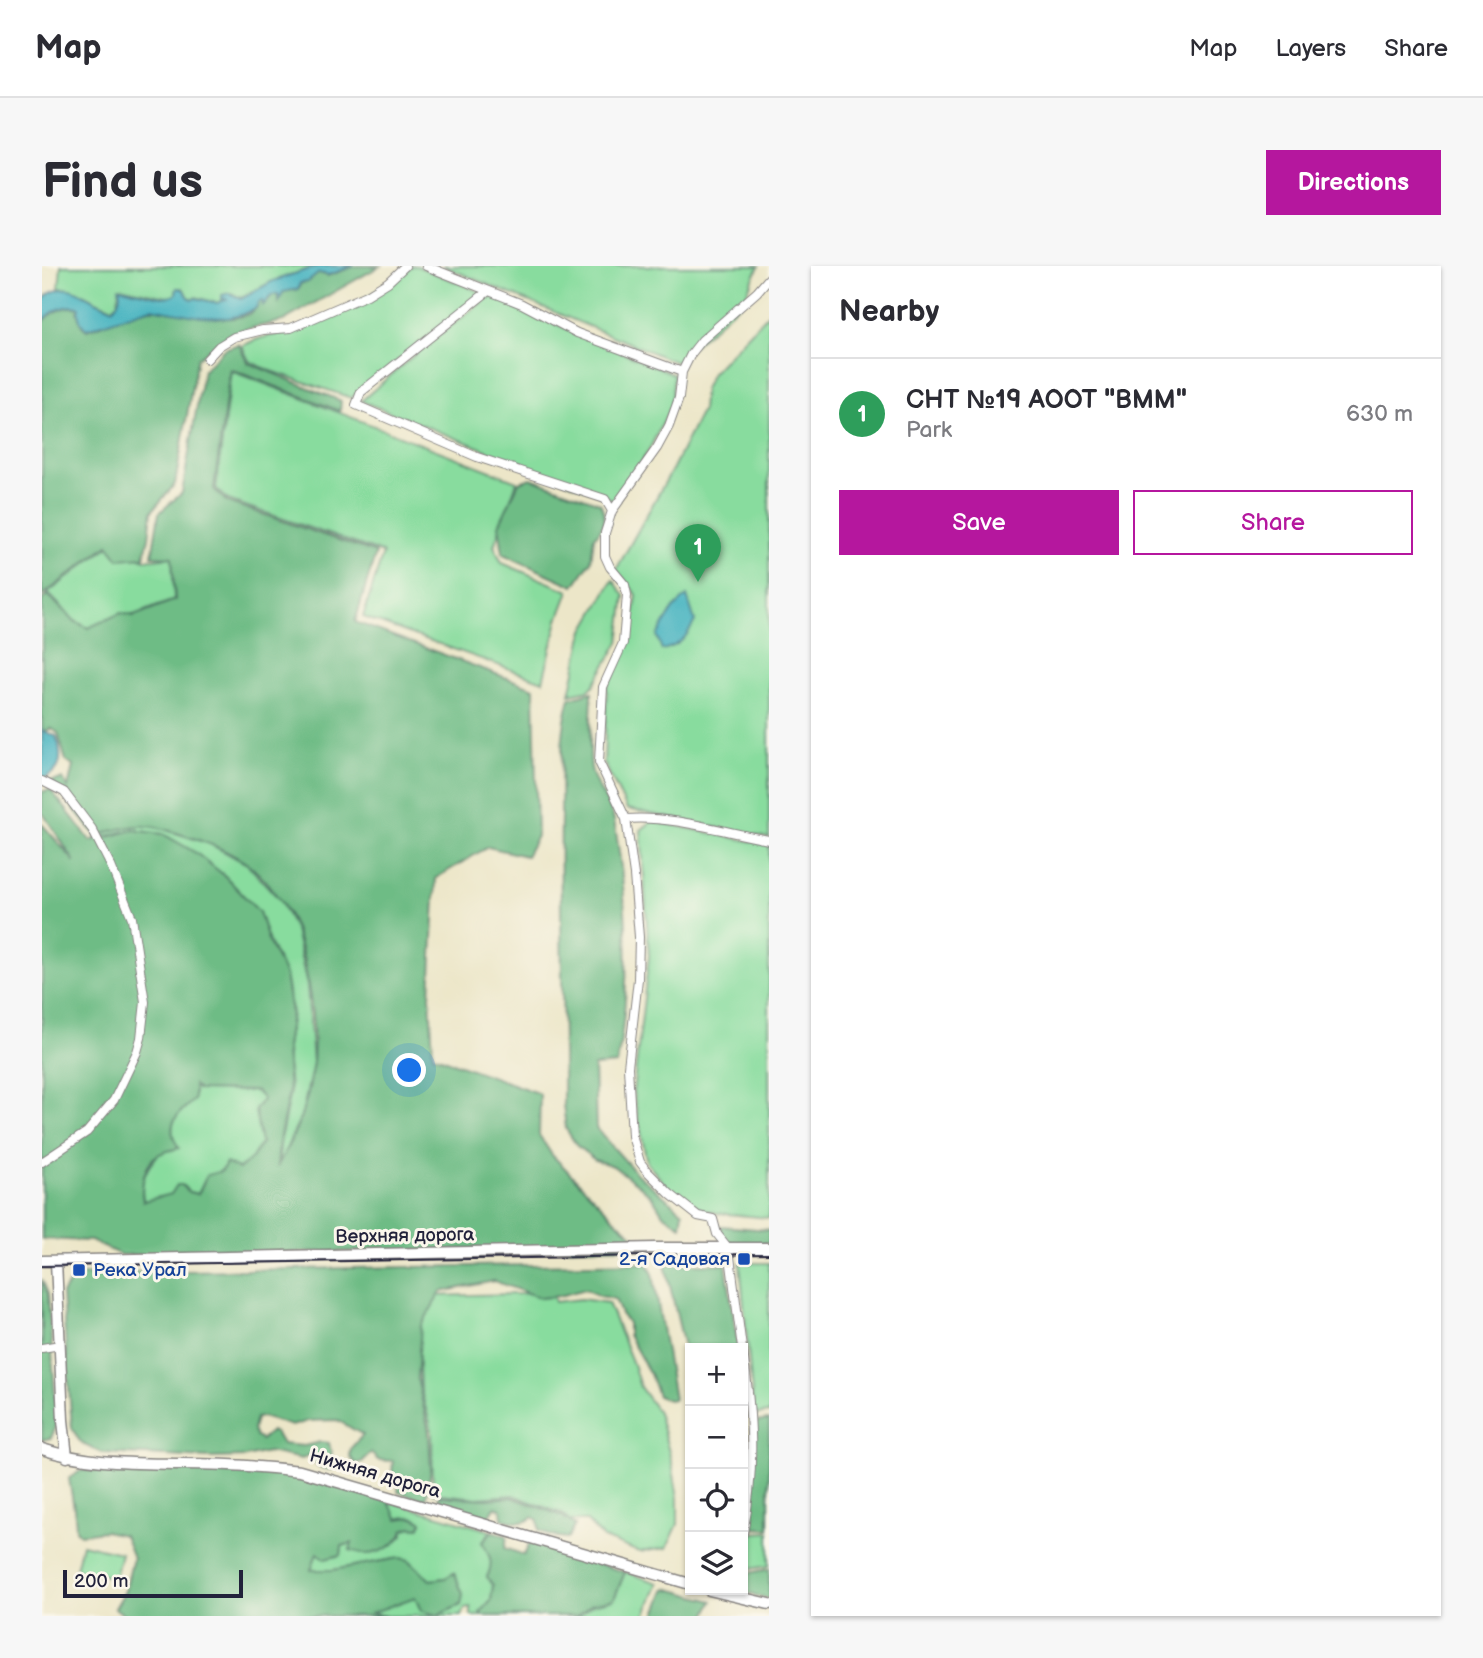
<!DOCTYPE html>
<html lang="en">
<head>
<meta charset="utf-8">
<style>
  :root { --surface:#fff; --page:#f7f7f7; --text:#2b2b33; --muted:#7c7c81; --line:#e1e1e2; --accent:#b5179e }
  body { margin:0; font-family:"Balsamiq Sans",sans-serif; background:var(--page); color:var(--text) }
  .controls { position:absolute; right:21px; bottom:21px; display:grid; overflow:hidden; border-radius:0px; box-shadow:0 2px 5px #0004 }
  .controls button { width:63px; height:63px; display:grid; place-items:center; padding:0; border:0; border-bottom:2px solid var(--line); background:var(--surface); color:var(--text); font:35px sans-serif }
  .scale { position:absolute; left:21px; bottom:18px; width:180px; box-sizing:border-box; padding-left:7px; border:4px solid #22223b; border-top:0; font-size:19px; line-height:24px; white-space:nowrap; color:#22223b; -webkit-text-stroke:5px #fbf7ec; paint-order:stroke }
  .you { position:absolute; left:368px; top:805px; width:24px; height:24px; margin:-18px; border:5px solid #fff; border-radius:50%; background:#1a73e8; box-shadow:0 0 0 10px #1a73e833 }
  .badge { display:grid; place-items:center; width:46px; height:46px; border-radius:50%; background:var(--accent); color:#fff; font-size:23px; font-weight:700 }
  .pin { position:absolute; translate:-50% -58px; filter:drop-shadow(0 2px 4px #0008) }
  .pin::after { content:''; position:absolute; top:37px; width:24px; height:21px; background:inherit; clip-path:polygon(0 0,100% 0,50% 100%) }
  .list { margin:0; padding:0; list-style:none }
  h2 { display:flex; justify-content:space-between; align-items:center; height:91px; margin:0; padding:0 28px; font-size:30px }
  h2 small { font-size:23px; font-weight:400; color:var(--muted) }
  .list li { display:grid; grid-template-columns:46px 1fr auto; gap:21px; align-items:center; box-sizing:border-box; height:112px; padding:0 28px; border-top:2px solid var(--line) }
  .list b { display:block; font-size:26px; white-space:nowrap }
  .list p { margin:0; font-size:23px; white-space:nowrap; color:var(--muted) }
  .list em { font-size:23px; font-style:normal; color:var(--muted) }
  .actions { display:flex; gap:14px; padding:21px 28px }
  .actions a { flex:1; padding:16px 0; border:2px solid var(--accent); border-radius:0px; text-align:center; font-size:24px; color:var(--accent) }
  .actions .main { background:var(--accent); color:#fff }
  .icon { flex:none; width:38px; height:38px; fill:none; stroke:currentColor; stroke-width:2; stroke-linecap:round; stroke-linejoin:round }
  .map { position:relative; flex:none; width:727px; height:1350px; overflow:hidden; border-radius:0px }
  header { display:flex; align-items:center; gap:42px; box-sizing:border-box; height:98px; padding:0 35px; background:var(--surface); border-bottom:2px solid var(--line) }
  header strong { font-size:33px }
  nav { display:flex; gap:38px; margin-inline-start:auto; font-size:24px }
  .intro { display:flex; align-items:center; justify-content:space-between; box-sizing:border-box; height:168px; padding:0 42px }
  h1 { margin:0; font-size:49px }
  .button { padding:18px 32px; border-radius:0px; background:var(--accent); color:#fff; font-size:24px; font-weight:700 }
  main { display:flex; gap:42px; padding:0 42px }
  aside { flex:1; background:var(--surface); border-radius:0px; box-shadow:0 2px 5px #0004 }
  .map>svg:first-child { display:block }
  .green { fill:#88dc9e; stroke:#557f6c; stroke-width:2 }
  .forest { fill:#6ebc85; stroke:#486f60; stroke-width:2; fill-rule:evenodd }
  .water { fill:#45b3c0; stroke:#346a7e; stroke-width:2 }
  .lines { fill:none; stroke-linecap:round; stroke-linejoin:round }
  .minor-casing { stroke:#878482; stroke-width:10 }
  .major-casing { stroke:#878482; stroke-width:13 }
  .minor { stroke:#fff; stroke-width:8 }
  .major { stroke:#fff; stroke-width:10 }
  .tram { stroke:#22223b; stroke-width:2 }
  .transit-dot { fill:#1a4fb4; stroke:#fbf7ec; stroke-width:2.5 }
  .labels { text-anchor:middle; dominant-baseline:central; stroke-width:6; stroke-linejoin:round; paint-order:stroke }
  .street-label { font-size:19px; fill:#22223b; stroke:#fbf7ec }
  .transit-label { font-size:19px; fill:#164399; stroke:#fbf7ec; text-anchor:end }
</style>
</head>
<body>
<header>
<strong>Map</strong>
<nav><a>Map</a><a>Layers</a><a>Share</a></nav>
</header>
<div class="intro"><h1>Find us</h1><a class="button">Directions</a></div>
<main>
<div class="map">
<svg width="727" height="1350" viewBox="0 0 727 1350">
  <rect width="100%" height="100%" fill="#fbf7ec"/>
  <filter id="ink" filterUnits="userSpaceOnUse"><feTurbulence type="fractalNoise" baseFrequency=".0143" numOctaves="2"/><feDisplacementMap in="SourceGraphic" scale="14" xChannelSelector="R" yChannelSelector="G"/><feConvolveMatrix kernelMatrix="1 2 1 2 8 2 1 2 1" color-interpolation-filters="sRGB"/></filter>
  <filter id="wash" filterUnits="userSpaceOnUse"><feTurbulence type="fractalNoise" baseFrequency=".00686" numOctaves="4" result="noise"/><feDisplacementMap in="SourceGraphic" scale="28" xChannelSelector="R" yChannelSelector="G"/><feGaussianBlur stdDeviation="1.57" result="paint"/><feColorMatrix in="noise" values="0 0 0 0 0 0 0 0 0 0 0 0 0 0 0 0 0 1.4 0 .05"/><feComposite in="paint" operator="in"/></filter>
  <g filter="url(#wash)">
    <rect width="100%" height="100%" fill="#ece6c8"/>
    <path class="green" d="M19,0H275L231,15L199,32L189,27L180,29V33H186L175,37L154,31L149,34L141,22H135C134,27 135,29 129,31C124,33 88,22 77,21L76,37L71,41C52,37 38,22 17,22Z
      M370,0H375L441,27L309,132L224,103L207,95L200,80C223,68 239,69 262,62C299,51 339,22 370,0Z
      M401,0H717L701,35L641,89L638,98Z
      M448,30L632,108L629,140L607,184L574,235L319,135L379,83Z
      M727,47V572L585,543L562,497L565,420L588,375L595,329L574,304L631,202L660,144L662,123L670,107Z
      M189,105L475,215L452,280L460,297L527,325L516,354L501,415L321,351L341,287L186,234L174,222Z
      M67,280L77,293L91,288L102,294L130,291L132,334L91,349L79,347L46,362L33,355L6,327Z
      M571,314L583,330L577,376L551,420L547,424L528,428L542,364Z
      M610,555L727,579V952L675,947L660,943L627,923L605,897L591,826L607,690L599,564Z
      M102,559L121,563L168,578L205,598L237,633L253,664L265,720L271,797L260,848L236,901L239,870L248,826L245,782L250,747L243,709L227,676L217,646L183,610L154,587L121,568L92,564L79,566L51,574C64,563 85,561 102,559Z
      M152,818L156,824L213,825L221,833L213,844L219,877L210,892L197,903L184,897C178,911 163,915 156,928L147,926L140,919L129,928L102,936C94,909 114,890 131,872C127,854 139,845 151,834Z
      M698,997H727V1147L712,1149Z
      M509,1024L513,1036L539,1033L566,1037L591,1098L598,1121L616,1146L630,1197L636,1232V1258L625,1282L597,1286L561,1272L545,1255H527L521,1248L471,1229L435,1232L391,1227L390,1165L378,1121L375,1056L382,1030L479,1028Z
      M346,1235L449,1265L440,1276C449,1289 453,1296 445,1311L451,1319L449,1335L438,1347L441,1350H429V1342L423,1343L420,1350H345L328,1347L373,1331L379,1345L396,1349L419,1339L421,1328L412,1307L403,1312L388,1314L367,1294L357,1292L290,1304H269L275,1287L283,1293L299,1289L300,1280L311,1277L308,1284C330,1289 345,1286 361,1269V1264L369,1261L377,1262L380,1256C373,1250 365,1250 356,1253Z
      M727,1266V1300L701,1304L710,1267Z
      M40,1278L79,1287L73,1312L34,1303Z
      M583,1306L617,1317L603,1350H536L550,1338L572,1333Z"/>
    <path class="forest" d="M313,0H338L241,55L191,66L155,92L133,218L110,245L107,272L102,291L77,293L66,279L0,330V57C10,46 22,38 37,42L35,46L40,60L45,64C65,57 86,46 108,43C131,40 205,70 217,36L220,34L221,39L230,29L235,28L237,36L241,26L256,23L259,17L266,16L277,7L286,10Z
      M197,78L206,97L299,135L298,145L188,103L172,223L185,236L334,287L313,356L492,422L495,570L484,590L446,581L394,612L388,730L391,789L498,828L497,869L510,889L578,958L605,981L79,989L49,975L0,973V558L33,596L0,546V526L8,523L49,575L92,564L121,568L154,587L183,610L217,646L227,677L243,709L249,747L244,782L247,826L238,870L235,901C253,870 268,833 271,796C274,760 265,699 254,665C247,644 222,609 204,597C188,586 169,578 151,572C108,558 97,555 54,570L9,515L21,513L26,522L31,500L24,495L16,467L8,462L5,465H1L0,461V334L6,329L32,355L46,362L79,347L92,350L133,334L130,291L110,290L117,247L140,227L161,105L182,83ZM152,819L156,824L214,825L221,833L213,844L219,877L210,892L197,903L184,897L180,905L165,909L156,928L147,926L140,919H135L129,928L101,935C98,922 102,896 116,889C122,885 131,884 137,882C122,859 134,849 152,834Z
      M489,212L558,237C565,250 563,261 552,271L549,295L532,320L461,288L457,259L477,216Z
      M550,426C550,450 546,477 549,501C551,520 569,536 572,554C586,634 590,718 575,798L552,800L554,862L595,908L641,946L639,960L621,948L611,932L598,920L571,900L553,894L535,880L524,863L521,838C522,741 517,645 519,548C520,509 517,470 528,432Z
      M678,960L727,964V977C708,978 681,985 678,960Z
      M605,997L611,1008L632,1133L627,1134L616,1130L608,1108L586,1069V1057L579,1048L573,1033L558,1030L543,1023L518,1030L499,1032L452,1015L399,1026L379,1060L375,1112L387,1165L389,1203L384,1234L356,1226L357,1215L350,1207L351,1195L336,1194L329,1187L320,1196L314,1198L308,1191L309,1182L321,1169L295,1154L266,1155L250,1160L220,1151L214,1152L211,1164L214,1171L219,1174L229,1165L234,1168L240,1178L262,1180L278,1176L287,1177L291,1196L295,1202C284,1206 273,1202 271,1191L267,1189L260,1193L226,1186L204,1191L167,1192L61,1187L44,1180L37,1174L30,1162L20,1028C35,998 55,1011 81,1010L84,1006Z
      M623,998H684L696,1082H648V1107Z
      M0,1013L6,1028L15,1158L9,1172L0,1174Z
      M727,1154V1263L711,1262L713,1156Z
      M83,1200L208,1204L257,1210L346,1235L356,1253C365,1251 373,1250 380,1256L377,1262L369,1261L361,1264C359,1277 338,1288 325,1288C320,1288 313,1285 308,1284L310,1277L300,1280L299,1289L283,1293L275,1287L269,1304H290L357,1292L367,1294L388,1314L403,1312L412,1307L421,1328L419,1339L396,1349L379,1345L373,1331L329,1347L344,1350H83L73,1342L83,1325L91,1292L82,1269L63,1265L38,1268L34,1264C34,1246 29,1229 27,1212L40,1204L66,1206Z
      M397,1230L445,1233L470,1231L518,1249L533,1259L526,1272L509,1270L497,1264L496,1254L491,1251C482,1259 471,1256 460,1253L459,1243L453,1241L447,1251L396,1236Z
      M450,1265L465,1270L463,1282L482,1289L488,1277L583,1306L572,1333L550,1338L535,1350H442L438,1347L449,1335L451,1319L445,1311C452,1298 448,1289 440,1276Z
      M727,1303V1333L704,1327L701,1324V1308Z
      M624,1322L671,1335L664,1350H613Z"/>
    <path class="water" d="M276,0H312L286,9L277,7L266,16L258,17L256,23L241,26L237,36L236,28L230,29L221,39L220,34L217,36L214,42L199,49L186,52L159,51L109,42L45,63C38,59 35,49 37,41C22,38 10,45 0,56V34C27,7 44,36 71,42C78,36 79,30 77,22C93,23 123,37 134,28L135,22L141,23L149,34L154,32L175,37L186,33H180V29L188,27L199,33L231,15Z
      M645,330L653,355C644,371 639,380 620,384L615,370L631,343Z
      M0,462L1,465L14,470C18,479 21,496 14,504C9,509 4,510 0,515Z"/>
  </g>
  <g filter="url(#ink)">
    <g class="lines">
      <defs>
        <path id="minor" d="M384,0L480,38L535,67L640,106
          M445,26L319,126L314,139L435,191L563,233L570,245
          M165,93L177,80L192,71L221,64L249,62L325,29L346,16L363,0
          M0,515L22,526L50,563L69,600L90,652L103,736L99,772L95,786L72,834L45,866L0,896
          M584,553C629,549 682,566 727,574
          M0,1082L18,1079
          M700,1082L687,983L675,968L671,953L656,950L628,928L605,905L598,896L590,870L586,801L596,713L597,671L592,609L584,553L557,496L561,421L581,377L585,329L583,319L568,301L563,290V267L570,245L615,182L627,160L637,132L640,106L649,88L660,74L715,26L727,12
          M701,1085C710,1150 714,1201 701,1267"/>
        <path id="major" d="M0,995L613,982H727
          M14,995L21,1154L25,1191
          M0,1183C46,1198 91,1197 139,1198C179,1198 218,1200 258,1205L648,1318
          M667,1324L727,1338"/>
      </defs>
      <use href="#minor" class="minor-casing"/>
      <use href="#major" class="major-casing"/>
      <use href="#minor" class="minor"/>
      <use href="#major" class="major"/>
      <path class="tram" d="M0,1000L727,988"/>
    </g>
  </g>
  <g class="transit-dot">
    <rect x="695" y="986" width="14" height="14" rx="3.5"/>
    <rect x="30" y="997" width="14" height="14" rx="3.5"/>
  </g>
  <g class="labels">
    <g class="street-label">
      <text transform="translate(363 970) rotate(-1)">Верхняя дорога</text>
      <text transform="translate(333 1208) rotate(16)">Нижняя дорога</text>
    </g>
    <g class="transit-label">
      <text x="688" y="993">2-я Садовая</text>
      <text x="51" y="1004" text-anchor="start">Река Урал</text>
    </g>
  </g>
</svg>
<div class="controls">
<button>+</button>
<button>−</button>
<button><svg class="icon" aria-label="locate" viewBox="0 0 24 24"><circle cx="12" cy="12" r="6"/><path d="M12 2v4M12 18v4M2 12h4M18 12h4"/></svg></button>
<button><svg class="icon" aria-label="layers" viewBox="0 0 24 24"><path d="M12 4l9 5-9 5-9-5zM3 14l9 5 9-5"/></svg></button>
</div>
<div class="scale">200 m</div>
<div class="you"></div>
<div class="pin badge" style="left:656px;top:316px;background:#2e9e5b">1</div>
</div>
<aside>
<h2>Nearby<small></small></h2>
<ul class="list">
<li><span class="badge" style="background:#2e9e5b">1</span><div><b>СНТ №19 АООТ &quot;ВММ&quot;</b><p>Park</p></div><em>630 m</em></li>
</ul>
<div class="actions"><a class="main">Save</a><a>Share</a></div>
</aside>
</main>
</body>
</html>
